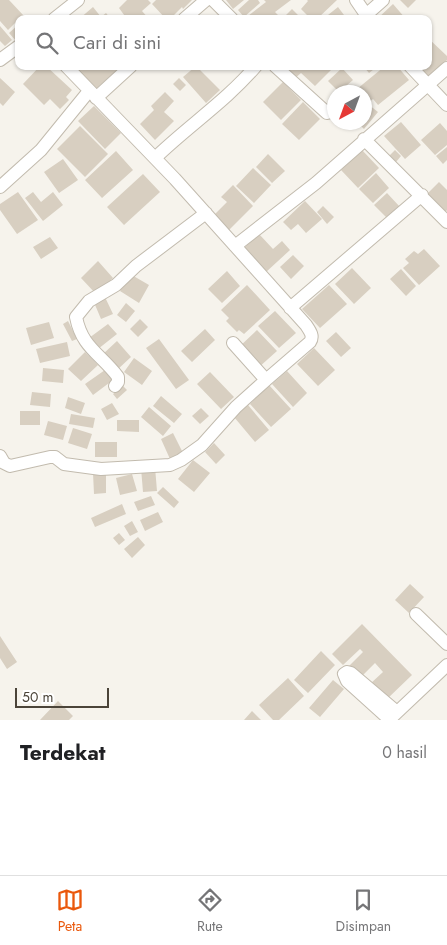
<!DOCTYPE html>
<html lang="id">
<head>
<meta charset="utf-8">
<style>
  :root { --surface:#fff; --page:#f2f2f2; --text:#202124; --muted:#757577; --line:#e0e0e0; --accent:#ea580c }
  body { margin:0; font-family:Jost,sans-serif; background:var(--page); color:var(--text) }
  .compass { position:absolute; left:327px; top:85px; width:45px; height:45px; border-radius:50%; background:var(--surface); box-shadow:0 1px 4px #0004; rotate:221deg }
  .scale { position:absolute; left:15px; bottom:12px; width:94px; box-sizing:border-box; padding-left:5px; border:2px solid #4b4439; border-top:0; font-size:14px; line-height:18px; white-space:nowrap; color:#4b4439; -webkit-text-stroke:4px #fff; paint-order:stroke }
  .list { margin:0; padding:0; list-style:none }
  h2 { display:flex; justify-content:space-between; align-items:center; height:65px; margin:0; padding:0 20px; font-size:21px }
  h2 small { font-size:16px; font-weight:400; color:var(--muted) }
  .icon { flex:none; width:28px; height:28px; fill:none; stroke:currentColor; stroke-width:2; stroke-linecap:round; stroke-linejoin:round }
  .map { position:relative; flex:none; width:447px; height:720px; overflow:hidden }
  .search { position:absolute; background:var(--surface); box-shadow:0 1px 4px #0004; left:15px; right:15px; top:15px; height:55px; display:flex; align-items:center; gap:12px; box-sizing:border-box; padding:0 18px; border-radius:10px; color:var(--muted); font-size:19px }
  .sheet { height:155px; background:var(--surface) }
  nav { display:flex; justify-content:space-around; align-items:center; box-sizing:border-box; height:70px; border-top:1px solid var(--line); background:var(--surface); font-size:14px; color:var(--muted) }
  nav a { display:grid; justify-items:center; gap:2px }
  nav .on { color:var(--accent) }
  .map>svg:first-child { display:block }
  .building { fill:#d8cfc1 }
  .lines { fill:none; stroke-linecap:round; stroke-linejoin:round }
  .minor-casing { stroke:#c2bbae; stroke-width:14 }
  .minor { stroke:#fff; stroke-width:12 }
</style>
</head>
<body>
<div class="map">
<svg width="447" height="720" viewBox="0 0 447 720">
  <rect width="100%" height="100%" fill="#f6f3ec"/>
  <path class="building" d="M0,0H9L24,16L19,19L8,30L0,21Z
    M127,0H148L151,3L142,11L149,19H127L119,8Z
    M156,0H192L183,9L182,7L170,19H166L152,4Z
    M226,0H244L233,9Z
    M249,0H258L260,3L244,17L238,10Z
    M264,0H291L275,12L280,17L278,19H244L266,2Z
    M307,0H337L317,19H311L301,9L308,1Z
    M400,0H416L408,8Z
    M393,4L406,19H377Z
    M93,7L101,17L106,13L111,19H79Z
    M338,7L347,19H323Z
    M292,9L302,19H282Z
    M19,24V38L16,41L9,33Z
    M0,26L12,40L5,46L0,41Z
    M428,38L447,56V60L428,80L416,66H428Z
    M40,66H46L72,90L66,97L69,100L60,109L50,99L44,105L23,84Z
    M69,66H122L92,92Z
    M196,66L220,90L206,103L183,77Z
    M280,66H335L315,86L301,73L293,80Z
    M357,66H378L369,73L364,67L360,70Z
    M385,66H397L409,80L378,105L373,99L368,103L364,98V92H360L357,89Z
    M342,68L353,80L339,92L328,81Z
    M0,78L15,92L3,106L0,103Z
    M179,78L186,85L180,91L173,84Z
    M283,82L301,100L281,120L263,102Z
    M165,92L174,101L164,112L174,121L155,140L140,124L154,110L151,106Z
    M364,101L378,112L364,129L357,122H364Z
    M303,102L320,119L299,140L282,124Z
    M94,106L121,133L105,149L78,121Z
    M401,122L421,145L405,159L384,136Z
    M440,123L447,131V145L435,155L421,140Z
    M80,126L108,154L85,177L57,149Z
    M447,147V160L443,164L436,156Z
    M362,150L379,168L358,188L341,170Z
    M395,150L401,156L396,162L389,156Z
    M116,151L133,170L102,198L85,180Z
    M268,154L285,171L272,183L256,167Z
    M63,159L78,180L59,193L44,172Z
    M253,168L271,185L254,203L236,186Z
    M376,173L389,188L373,203L359,189Z
    M143,174L160,192L124,225L107,207Z
    M439,182L447,190V210L445,213L426,195Z
    M233,185L253,206L228,231L213,216L227,202L221,197Z
    M18,192L38,220L17,234L0,210V204Z
    M33,192L41,202L53,192L63,205L43,221L25,198Z
    M387,193L400,207L388,219L374,205Z
    M305,201L322,219L306,233L298,224L291,230L283,222Z
    M323,206L334,217L327,224L317,212Z
    M259,234L273,249L282,241L290,250L265,273L244,248Z
    M50,237L58,248L41,259L33,247Z
    M424,249L440,266L419,285L403,268L409,263L405,259L414,251L418,254Z
    M293,255L304,266L291,279L280,267Z
    M98,261L113,278L96,294L81,278Z
    M352,268L371,288L354,304L335,284Z
    M401,269L416,286L406,296L390,279Z
    M227,271L240,286L222,303L208,289Z
    M130,274L149,285L139,303L120,291Z
    M247,285L270,310L244,334L239,330L237,332L226,321L229,318L221,310Z
    M329,285L347,304L320,328L302,309Z
    M104,295L113,314L101,319L93,300Z
    M126,303L135,311L126,322L117,315Z
    M275,311L296,333L279,348L258,326Z
    M140,319L148,327L138,337L130,329Z
    M68,321L77,339L72,341L63,324Z
    M49,322L54,338L31,345L26,328Z
    M108,324L117,334L98,349L89,338Z
    M205,329L215,340L192,362L181,351Z
    M257,330L277,351L258,368L238,348Z
    M336,332L351,348L341,357L326,341Z
    M159,339L189,380L176,389L146,348Z
    M117,341L131,357L117,370L102,355Z
    M67,342L70,356L40,363L36,349Z
    M314,348L335,370L318,386L297,364Z
    M85,352L98,365L81,381L68,369Z
    M134,358L152,371L142,385L124,372Z
    M43,368L64,370L63,383L42,381Z
    M105,370L113,380L93,395L85,384Z
    M287,371L307,393L293,407L272,384Z
    M210,372L234,397L221,409L197,384Z
    M269,385L291,409L271,427L250,404Z
    M123,386L127,390L117,399L113,394Z
    M32,392L51,394L50,407L30,405Z
    M161,396L182,414L174,423L153,406Z
    M68,397L85,403L81,414L65,408Z
    M112,403L119,414L107,420L101,409Z
    M248,405L269,430L255,442L234,417Z
    M149,407L171,426L163,436L141,417Z
    M201,408L209,416L200,424L192,416Z
    M20,411H40V425H20Z
    M71,414L95,418L93,428L69,424Z
    M117,420H139V432L117,431Z
    M48,421L67,426L63,440L44,435Z
    M73,428L92,434L87,449L68,443Z
    M173,433L183,453L170,459L161,439Z
    M95,442H117V457H95Z
    M214,443L225,455L216,464L205,452Z
    M193,460L210,473L194,492L178,479Z
    M155,467L157,491L143,492L141,468Z
    M106,472V493L94,494L93,473Z
    M132,474L137,491L120,495L116,478Z
    M163,487L179,502L174,508L157,493Z
    M151,496L155,505L138,511L134,502Z
    M122,504L126,514L95,527L91,518Z
    M158,512L163,522L145,531L140,520Z
    M132,521L138,532L130,536L124,526Z
    M119,533L125,540L119,545L113,538Z
    M138,537L145,545L132,558L124,549Z
    M410,584L424,597L409,613L395,600Z
    M362,624L412,675L386,700L370,684L383,672L375,663L360,678L349,666L363,652L360,649L343,665L332,654Z
    M0,636L17,662L7,669L0,658Z
    M321,651L335,665L308,693L294,680Z
    M288,678L304,696L279,720H273L259,705Z
    M333,680L344,689L320,717L309,708Z
    M58,701L73,716L69,720H40Z
    M252,711L261,720H244Z"/>
  <g class="lines">
    <defs>
      <path id="minor" d="M213,0L232,19
        M356,0L369,19
        M366,15L383,0
        M54,19L78,0
        M184,19L206,0
        M0,60L19,46
        M66,66L175,179L306,325C310,331 314,336 310,342L266,380L233,343
        M275,66L327,113
        M410,66L447,105
        M96,98L131,66
        M364,139L447,222
        M155,158C188,126 226,101 256,66
        M0,187L41,150L89,91
        M235,246L316,183L447,68
        M290,308L422,195
        M115,386L118,382V377C101,354 82,348 76,317L89,301L116,285L136,266L206,213
        M0,456L4,463L10,466L50,457H55L64,464L101,469L170,465L181,460L202,445L236,407L266,380
        M416,614L447,644
        M392,717L447,665
        M389,719L347,681L344,674L347,672L351,673L397,712"/>
    </defs>
    <use href="#minor" class="minor-casing"/>
    <use href="#minor" class="minor"/>
  </g>
</svg>
<svg class="compass" viewBox="-18 -18 36 36"><path d="M0-13l5 13h-10z" fill="#e53935"/><path d="M0 13l5-13h-10z" fill="#757577"/></svg>
<div class="scale">50 m</div>
<div class="search"><svg class="icon" aria-label="search" viewBox="0 0 24 24"><circle cx="10" cy="10" r="6"/><path d="M15 15l6 6"/></svg>Cari di sini</div>
</div>
<section class="sheet">
<h2>Terdekat<small>0 hasil</small></h2>
<ul class="list">
</ul>
</section>
<nav>
<a class="on"><svg class="icon" aria-label="map" viewBox="0 0 24 24"><path d="M3 6l6-2 6 2 6-2v14l-6 2-6-2-6 2zM9 4v14M15 6v14"/></svg>Peta</a>
<a><svg class="icon" aria-label="directions" viewBox="0 0 24 24"><path d="M12 3l9 9-9 9-9-9zM9 14v-3h6M13 9l2 2-2 2"/></svg>Rute</a>
<a><svg class="icon" aria-label="saved" viewBox="0 0 24 24"><path d="M7 4h10v16l-5-4-5 4z"/></svg>Disimpan</a>
</nav>
</body>
</html>
